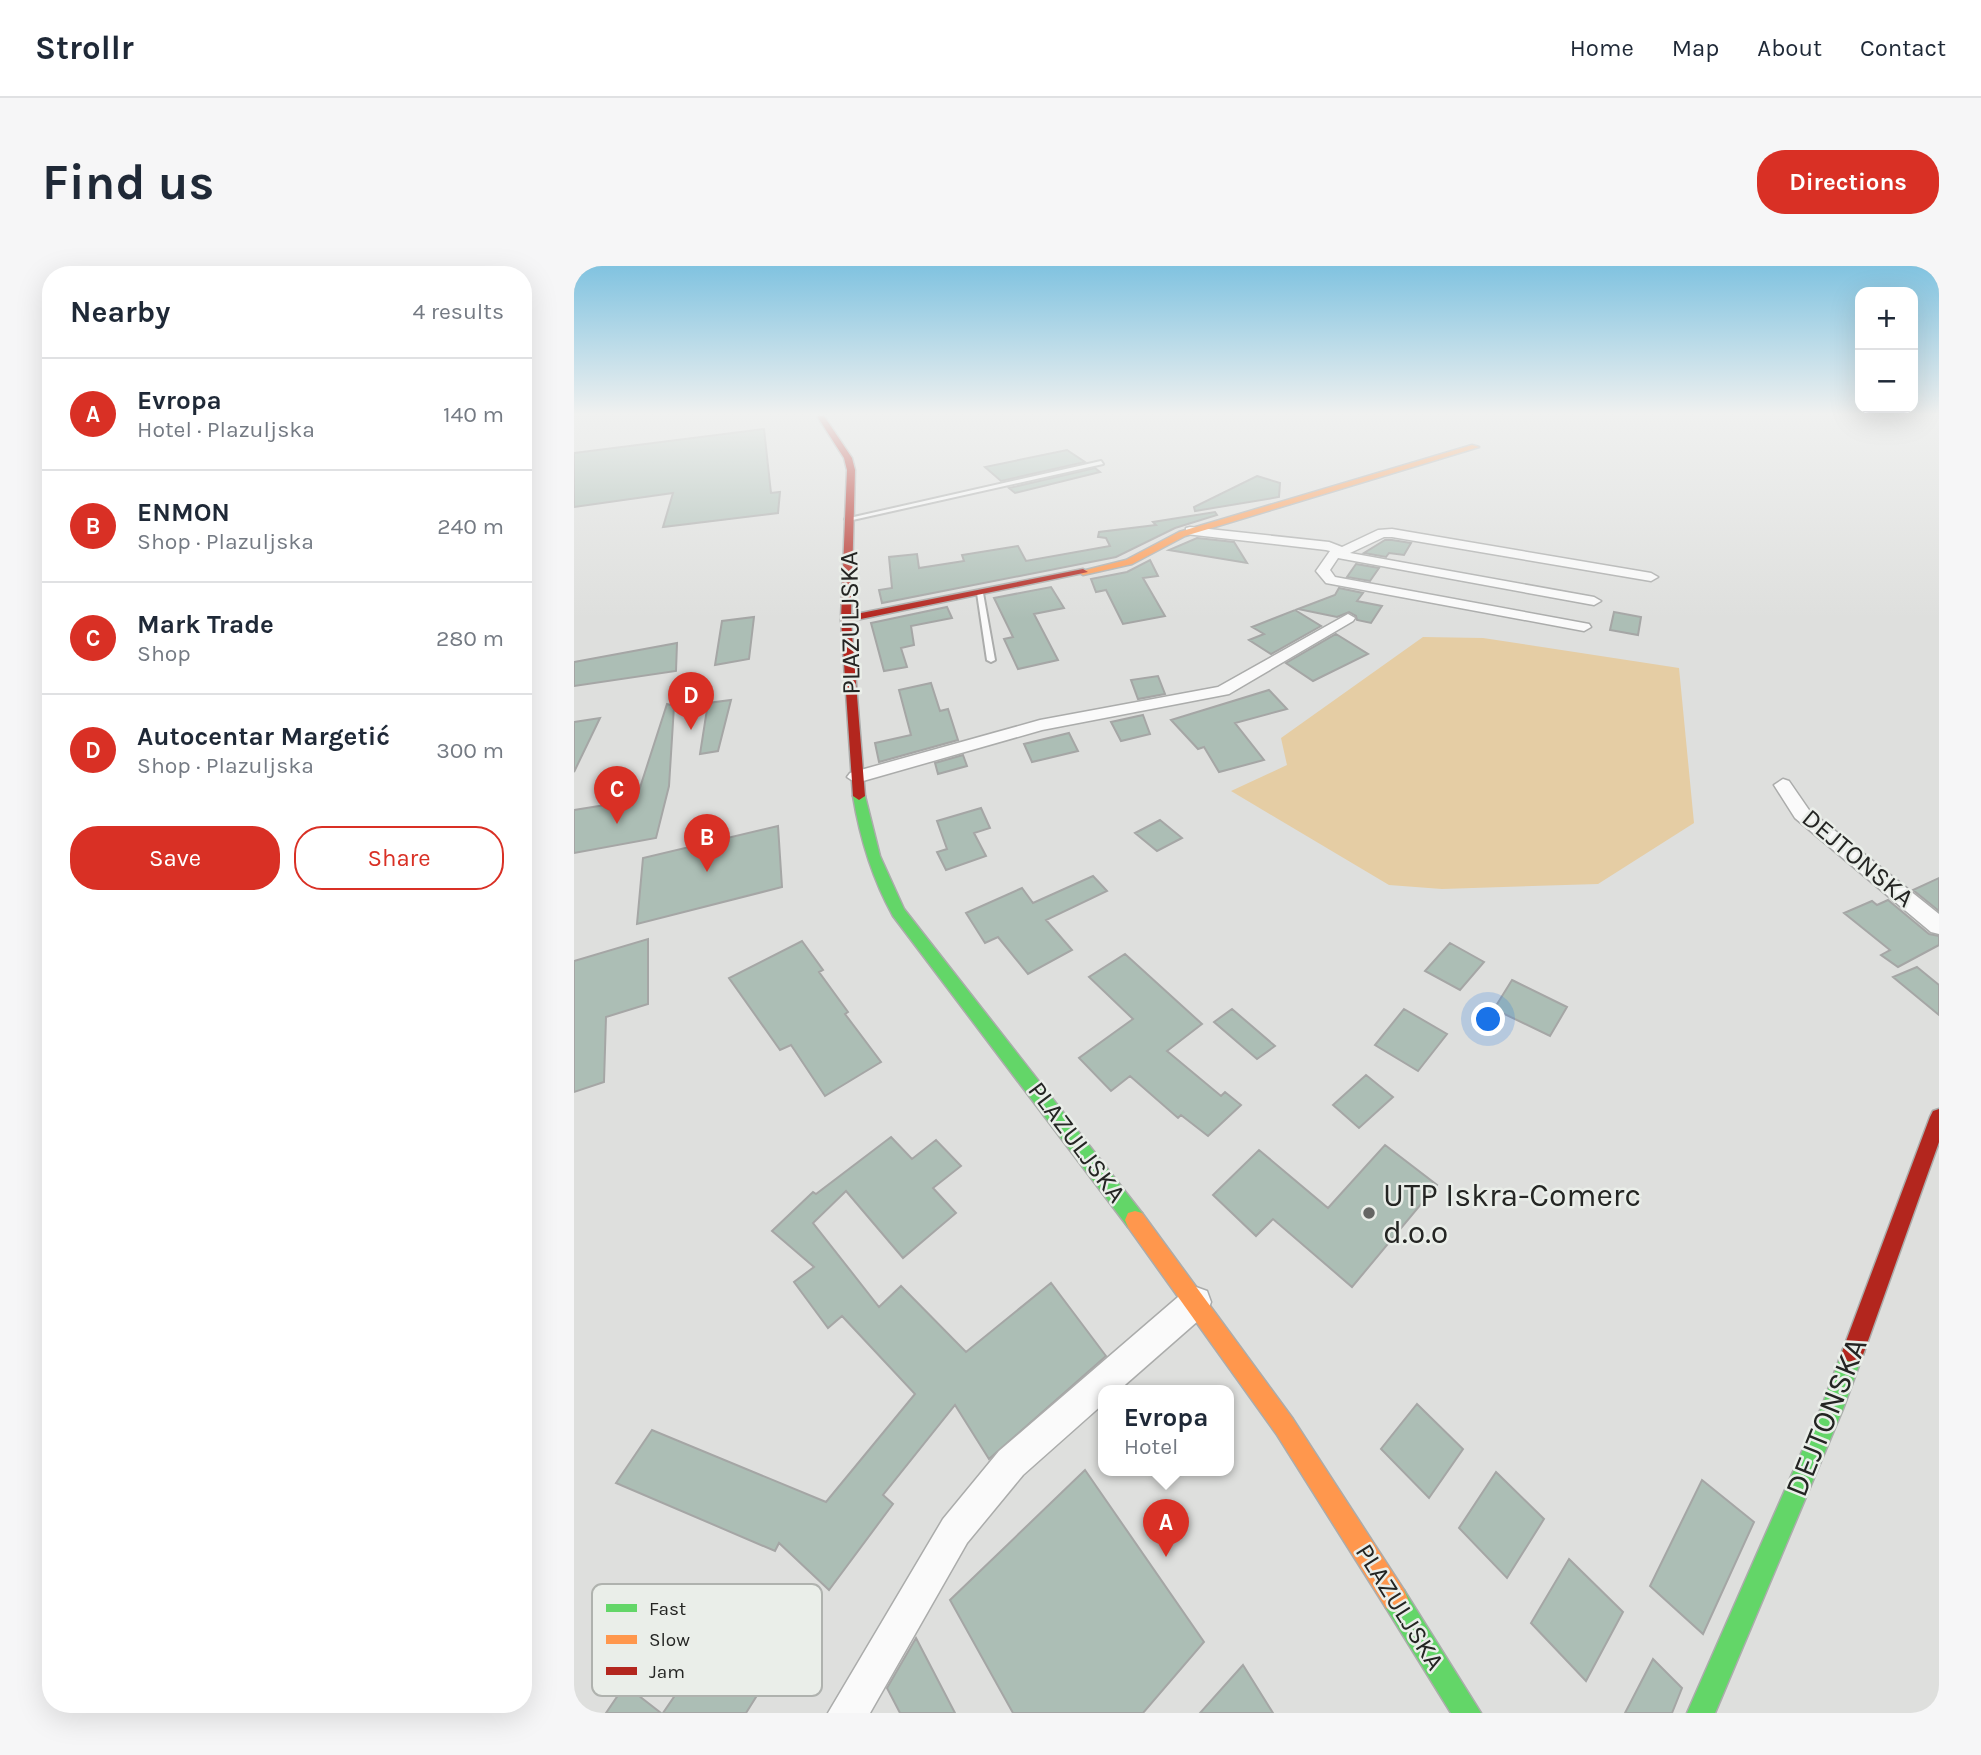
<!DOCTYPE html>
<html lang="en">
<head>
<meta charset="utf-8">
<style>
  :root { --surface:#fff; --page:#f6f6f7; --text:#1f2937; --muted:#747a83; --line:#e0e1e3; --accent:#d93025 }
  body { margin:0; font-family:Karla,sans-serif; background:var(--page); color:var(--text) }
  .controls { position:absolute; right:21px; top:21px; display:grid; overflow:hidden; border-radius:14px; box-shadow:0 7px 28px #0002 }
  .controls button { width:63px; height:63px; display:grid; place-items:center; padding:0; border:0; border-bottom:2px solid var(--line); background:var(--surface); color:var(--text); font:35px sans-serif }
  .you { position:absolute; left:915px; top:754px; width:24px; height:24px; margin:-18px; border:5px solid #fff; border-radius:50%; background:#1a73e8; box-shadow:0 0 0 10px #1a73e833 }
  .badge { display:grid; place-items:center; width:46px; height:46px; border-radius:50%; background:var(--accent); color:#fff; font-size:23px; font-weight:700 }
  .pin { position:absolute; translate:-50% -58px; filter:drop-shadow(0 2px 4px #0008) }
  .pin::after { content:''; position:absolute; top:37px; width:24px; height:21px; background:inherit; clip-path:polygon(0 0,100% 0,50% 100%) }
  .popup { position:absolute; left:524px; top:1119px; width:136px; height:91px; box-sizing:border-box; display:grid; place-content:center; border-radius:14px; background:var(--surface); filter:drop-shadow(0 2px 5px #0005); font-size:23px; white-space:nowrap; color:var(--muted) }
  .popup b { font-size:26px; color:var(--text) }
  .popup::after { content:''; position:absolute; left:50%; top:100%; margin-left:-14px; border:14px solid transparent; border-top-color:var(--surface) }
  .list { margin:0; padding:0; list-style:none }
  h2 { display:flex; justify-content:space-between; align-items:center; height:91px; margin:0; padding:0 28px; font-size:30px }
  h2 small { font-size:23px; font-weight:400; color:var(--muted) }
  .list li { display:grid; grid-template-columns:46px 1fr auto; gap:21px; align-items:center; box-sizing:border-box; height:112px; padding:0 28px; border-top:2px solid var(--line) }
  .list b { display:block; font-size:26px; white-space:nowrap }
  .list p { margin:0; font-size:23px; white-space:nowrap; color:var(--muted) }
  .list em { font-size:23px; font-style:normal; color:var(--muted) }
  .actions { display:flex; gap:14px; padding:21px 28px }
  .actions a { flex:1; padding:16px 0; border:2px solid var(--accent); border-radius:28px; text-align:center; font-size:24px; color:var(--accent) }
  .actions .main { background:var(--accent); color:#fff }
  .map { position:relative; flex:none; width:1365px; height:1447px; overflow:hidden; border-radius:28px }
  header { display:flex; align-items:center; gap:42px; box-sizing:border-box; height:98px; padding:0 35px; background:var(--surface); border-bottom:2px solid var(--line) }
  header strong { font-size:33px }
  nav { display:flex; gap:38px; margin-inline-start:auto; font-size:24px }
  .intro { display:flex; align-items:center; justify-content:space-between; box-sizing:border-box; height:168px; padding:0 42px }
  h1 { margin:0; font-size:49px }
  .button { padding:18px 32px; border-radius:28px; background:var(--accent); color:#fff; font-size:24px; font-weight:700 }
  main { display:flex; gap:42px; padding:0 42px }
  aside { flex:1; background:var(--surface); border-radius:28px; box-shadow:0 7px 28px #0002 }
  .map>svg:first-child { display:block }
  .green { fill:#e5cda4 }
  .building { fill:#acbeb5; stroke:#a5a6a5; stroke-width:2 }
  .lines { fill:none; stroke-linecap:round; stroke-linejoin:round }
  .lane-casing { stroke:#abacab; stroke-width:4 }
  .street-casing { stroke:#abacab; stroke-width:3 }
  .fast-casing { stroke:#abacab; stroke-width:3 }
  .slow-casing { stroke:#abacab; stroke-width:3 }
  .jam-casing { stroke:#abacab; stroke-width:3 }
  .lane { fill:#fafafa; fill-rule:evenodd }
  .street { fill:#fafafa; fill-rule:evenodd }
  .fast { fill:#63d668; fill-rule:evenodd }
  .slow { fill:#ff974d; fill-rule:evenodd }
  .jam { fill:#b3261e; fill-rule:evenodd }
  .poi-dot { fill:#656664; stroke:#eaeee9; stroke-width:2.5 }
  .labels { text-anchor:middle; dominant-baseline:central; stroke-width:5; stroke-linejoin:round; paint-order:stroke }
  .street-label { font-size:26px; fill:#242523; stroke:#eaeee9 }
  .near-poi-label { font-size:32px; fill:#242523; stroke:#eaeee9; text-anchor:start }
  .near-street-label { font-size:32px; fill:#242523; stroke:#eaeee9 }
  .key { fill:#eaeee9; stroke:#afb2ae; stroke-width:2 }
  .key-label { font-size:19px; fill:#242523 }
</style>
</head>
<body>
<header>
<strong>Strollr</strong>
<nav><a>Home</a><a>Map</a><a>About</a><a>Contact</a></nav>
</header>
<div class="intro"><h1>Find us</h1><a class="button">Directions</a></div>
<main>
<aside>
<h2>Nearby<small>4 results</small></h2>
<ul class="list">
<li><span class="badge">A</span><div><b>Evropa</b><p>Hotel · Plazuljska</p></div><em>140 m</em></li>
<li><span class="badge">B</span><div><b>ENMON</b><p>Shop · Plazuljska</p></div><em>240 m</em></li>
<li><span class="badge">C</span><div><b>Mark Trade</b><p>Shop</p></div><em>280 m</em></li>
<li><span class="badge">D</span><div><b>Autocentar Margetić</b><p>Shop · Plazuljska</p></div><em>300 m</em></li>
</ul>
<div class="actions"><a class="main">Save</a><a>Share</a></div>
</aside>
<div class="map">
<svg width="1365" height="1447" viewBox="0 0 1365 1447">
  <rect width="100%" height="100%" fill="#dedfdd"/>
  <path class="green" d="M849,371L909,372L1105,402L1120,557L1024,618L868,623L815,619L657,525L713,499L707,472Z"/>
  <path class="building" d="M190,163L197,227L206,226L204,247L89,261L99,227L0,241V187Z
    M493,184L511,196L427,215L411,201Z
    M521,202L526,206L441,227L435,222Z
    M683,210L706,217L705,231L621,245L620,241Z
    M641,246L643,249L601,262L542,291L308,337L305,324L318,322L315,291L343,288L345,302L390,295L388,289L444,280L452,295L536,280L532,272L524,271L525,266L582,259L579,256Z
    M623,272L660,276L673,297L595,284Z
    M811,274H818L837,277L830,289L815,287L812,291L790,287Z
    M576,294L584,310L569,312L591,350L549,358L532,324L522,326L517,313L553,306Z
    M782,298L805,302L796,315L773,311Z
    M477,321L490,342L460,348L484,394L444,403L430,373L439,371L420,332Z
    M765,322L789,327L783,335L808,340L797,357L783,354L782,350L775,346L763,351L724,343L761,329Z
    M373,341L378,352L337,360L340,379L327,382L333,401L310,405L297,357Z
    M721,344L747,360L697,388L675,374L690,368L678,361Z
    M1040,346L1067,351L1064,369L1036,364Z
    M180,351L175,393L141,399L148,355Z
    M762,368L794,388L739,415L712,397Z
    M103,377L102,405L0,420V396Z
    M584,410L591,428L564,433L557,414Z
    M357,417L366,445L374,443L384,474L305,496L301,477L337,469L325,424Z
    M695,424L713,443L661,457L690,494L645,506L630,481L624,483L597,454Z
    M157,434L144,485L126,488L134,437Z
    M93,438L100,440L95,520L82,572L0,587V544L62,534Z
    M569,449L576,468L547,475L537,456Z
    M26,452L0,506V456Z
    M495,467L504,485L458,496L450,478Z
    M389,489L393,500L364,508L361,497Z
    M407,542L416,562L400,567L412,590L372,604L363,586L373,583L363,555Z
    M586,554L608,572L583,585L561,567Z
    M204,560L208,621L63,658L69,592Z
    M519,610L533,625L472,654L498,684L454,708L424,671L411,677L392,647L448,622L459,637Z
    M1365,612V645L1339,624Z
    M1314,634L1355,668L1365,670V679L1324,701L1307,689L1316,684L1270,647L1298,635L1303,639Z
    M74,673V738L32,751L30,816L0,826V695Z
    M228,675L249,704L245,706L274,746L271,748L307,796L251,830L217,779L206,784L155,712Z
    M876,677L910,696L886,724L851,705Z
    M551,688L628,758L593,785L647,830L651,826L667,839L634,870L607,849L604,852L556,810L537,825L505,792L559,753L515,711Z
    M1343,701L1365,719V749L1319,711Z
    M938,714L993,741L976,770L920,743Z
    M658,743L701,780L683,793L640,756Z
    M830,743L873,768L844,805L801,779Z
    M792,809L819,831L785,862L759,839Z
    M317,871L338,893L362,874L387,900L359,922L382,947L329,992L272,925L239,957L305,1041L327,1020L392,1086L477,1017L532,1090L415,1193L381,1139L309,1229L319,1238L255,1324L205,1277L201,1285L42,1217L78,1164L252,1236L341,1128L268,1050L254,1062L220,1016L240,1001L198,965L239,926L242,928Z
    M811,879L863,919L778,1021L699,953L682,970L639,929L685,884L754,942Z
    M843,1138L889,1183L855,1232L807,1183Z
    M511,1204L630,1376L569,1447H439L376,1334Z
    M922,1206L970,1253L933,1312L885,1262Z
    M1128,1214L1180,1256L1129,1368L1076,1320Z
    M995,1293L1049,1346L1012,1415L957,1357Z
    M168,1331L221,1369L172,1447H89Z
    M342,1372L381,1447H326L313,1422Z
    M1079,1393L1108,1422L1098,1447H1051Z
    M669,1399L699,1447H626Z
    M51,1419L87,1447H32Z"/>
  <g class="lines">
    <defs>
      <path id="lane" d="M527,195L529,198L274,255L271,253Z
        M406,325L409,327L421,394L417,396L413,394L403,327Z"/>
      <path id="street" d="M616,261L755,276L768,281L804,264L818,263L1077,307L1084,311L1077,315L818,271H810L776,287L1020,331L1027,335L1020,339L764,292L756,304L761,311L1015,358L1017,361L1010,365L752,317L742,305L756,285L752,284L612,268V262Z
        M774,348L781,352L779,355L655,428L468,464L282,517L273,511L276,507L466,454L644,421Z
        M1209,513L1215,515L1235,544L1365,648V668L1357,666L1221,552L1200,519Z
        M622,1021L633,1025L637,1036L633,1047L544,1125H529V1138L449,1209L393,1277L296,1447H254L369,1253L425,1185L611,1025Z"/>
      <path id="fast" d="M285,526L291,530L306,590L330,643L568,947L571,954L568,961L561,963L554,961L319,650C298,612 286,572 279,530Z
        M1279,1075L1287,1078L1290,1086L1269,1143L1141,1447H1113L1248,1140L1271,1078Z
        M821,1320L830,1324L907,1447H877L812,1342L808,1333L812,1324Z"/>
      <path id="slow" d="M898,179L905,181L611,270L558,298L509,309L504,306L552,294L605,266Z
        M561,945L568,947L719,1153L830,1324L834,1333L830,1342L821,1346L812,1342L703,1169L554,961L551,954L554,947Z"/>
      <path id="jam" d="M243,150H250L278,192L281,204L277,349L509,303L514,306L277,355L291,530L285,534L279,530L267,353L273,204L270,192Z
        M1365,843V876L1290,1086L1287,1094L1279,1097L1271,1094L1268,1086L1356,851L1359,845Z"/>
    </defs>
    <use href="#lane" class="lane-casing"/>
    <use href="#street" class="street-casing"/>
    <use href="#fast" class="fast-casing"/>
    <use href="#slow" class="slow-casing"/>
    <use href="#jam" class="jam-casing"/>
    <use href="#lane" class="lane"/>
    <use href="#street" class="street"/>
    <use href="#fast" class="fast"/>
    <use href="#slow" class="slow"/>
    <use href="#jam" class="jam"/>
  </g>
  <linearGradient id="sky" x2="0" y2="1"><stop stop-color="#81c3e0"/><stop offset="0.42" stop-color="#f0f1f0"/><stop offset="1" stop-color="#f0f1f0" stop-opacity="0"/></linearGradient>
  <rect width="1365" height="353" fill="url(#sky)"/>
  <circle class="poi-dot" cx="795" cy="947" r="7"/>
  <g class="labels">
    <g class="street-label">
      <text transform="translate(276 357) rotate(-91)">PLAZULJSKA</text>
      <text transform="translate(1284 592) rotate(40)">DEJTONSKA</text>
      <text transform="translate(503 876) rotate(53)">PLAZULJSKA</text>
      <text transform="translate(826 1341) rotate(58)">PLAZULJSKA</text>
    </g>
    <g class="near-poi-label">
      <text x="809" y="929">UTP Iskra-Comerc<tspan x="809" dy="37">d.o.o</tspan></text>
    </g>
    <g class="near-street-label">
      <text transform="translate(1252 1151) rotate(-68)">DEJTONSKA</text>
    </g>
  </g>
  <rect x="18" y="1318" width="230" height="112" rx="10" class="key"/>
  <rect x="32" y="1338" width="31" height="8" fill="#63d668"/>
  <rect x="32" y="1369" width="31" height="9" fill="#ff974d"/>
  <rect x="32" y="1401" width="31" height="8" fill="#b3261e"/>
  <g class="key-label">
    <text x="75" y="1349">Fast</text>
    <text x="75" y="1380">Slow</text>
    <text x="75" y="1412">Jam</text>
  </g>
</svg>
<div class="controls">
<button>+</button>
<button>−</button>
</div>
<div class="you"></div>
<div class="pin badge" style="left:592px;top:1291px">A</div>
<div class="popup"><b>Evropa</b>Hotel</div>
<div class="pin badge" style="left:133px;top:606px">B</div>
<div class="pin badge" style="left:43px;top:558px">C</div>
<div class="pin badge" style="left:117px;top:464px">D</div>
</div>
</main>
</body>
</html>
